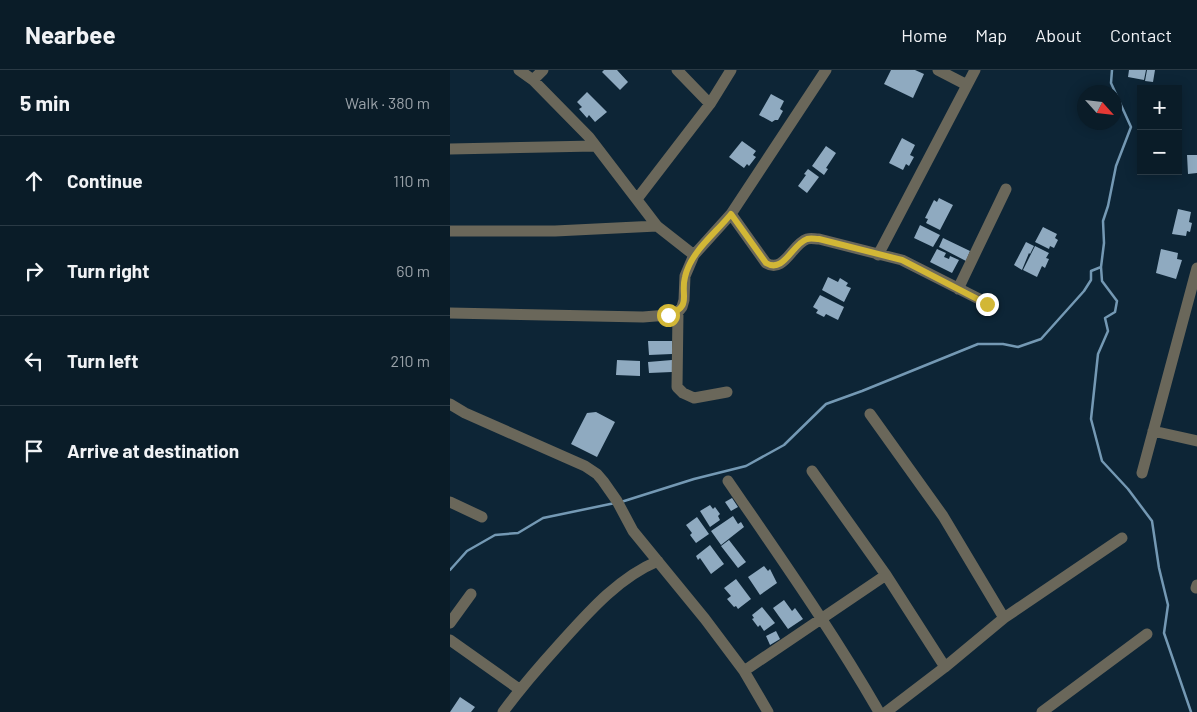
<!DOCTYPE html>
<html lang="en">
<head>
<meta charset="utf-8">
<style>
  :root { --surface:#0a1c28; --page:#182934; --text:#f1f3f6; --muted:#99a1a8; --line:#2a3a45 }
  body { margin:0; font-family:Barlow,sans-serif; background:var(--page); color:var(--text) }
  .controls { position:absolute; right:15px; top:15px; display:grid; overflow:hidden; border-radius:0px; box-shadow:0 2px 12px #0003 }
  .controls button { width:45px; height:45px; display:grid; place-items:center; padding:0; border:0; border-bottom:1px solid var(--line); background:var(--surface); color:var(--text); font:25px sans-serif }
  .compass { position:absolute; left:627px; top:15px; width:45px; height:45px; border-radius:50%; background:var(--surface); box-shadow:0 2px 12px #0003; rotate:117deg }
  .stop { position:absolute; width:15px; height:15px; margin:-11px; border:4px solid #d2b736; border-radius:50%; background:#fff }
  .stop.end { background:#d2b736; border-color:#fff; box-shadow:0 1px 5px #0008 }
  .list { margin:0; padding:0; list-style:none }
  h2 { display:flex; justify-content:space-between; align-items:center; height:65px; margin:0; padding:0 20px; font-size:21px }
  h2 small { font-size:16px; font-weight:400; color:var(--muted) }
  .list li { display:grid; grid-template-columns:32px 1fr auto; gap:15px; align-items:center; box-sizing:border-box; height:90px; padding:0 20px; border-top:1px solid var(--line) }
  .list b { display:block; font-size:19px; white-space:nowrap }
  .list em { font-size:16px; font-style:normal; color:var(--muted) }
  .icon { flex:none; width:28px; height:28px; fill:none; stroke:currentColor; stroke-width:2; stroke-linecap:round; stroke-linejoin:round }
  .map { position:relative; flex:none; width:747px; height:642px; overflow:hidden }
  header { display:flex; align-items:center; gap:30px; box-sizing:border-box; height:70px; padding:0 25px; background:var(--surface); border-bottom:1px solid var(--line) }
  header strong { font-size:24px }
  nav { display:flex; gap:28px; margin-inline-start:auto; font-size:18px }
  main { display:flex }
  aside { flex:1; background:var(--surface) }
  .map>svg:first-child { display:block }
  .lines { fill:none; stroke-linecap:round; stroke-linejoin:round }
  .stream { stroke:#7499b4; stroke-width:2.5 }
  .building { fill:#8faac0 }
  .minor { stroke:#6a675a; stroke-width:11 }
  .route { stroke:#d2b736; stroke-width:6 }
</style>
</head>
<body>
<header>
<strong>Nearbee</strong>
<nav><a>Home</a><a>Map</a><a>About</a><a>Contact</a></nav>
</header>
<main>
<aside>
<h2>5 min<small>Walk · 380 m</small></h2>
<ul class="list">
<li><svg class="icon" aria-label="ahead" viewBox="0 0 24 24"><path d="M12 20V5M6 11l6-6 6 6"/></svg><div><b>Continue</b></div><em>110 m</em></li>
<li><svg class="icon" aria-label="right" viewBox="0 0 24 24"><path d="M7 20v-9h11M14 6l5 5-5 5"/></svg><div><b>Turn right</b></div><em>60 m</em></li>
<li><svg class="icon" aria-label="left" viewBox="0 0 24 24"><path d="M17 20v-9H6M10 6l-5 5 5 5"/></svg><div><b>Turn left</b></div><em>210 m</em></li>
<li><svg class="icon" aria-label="arrive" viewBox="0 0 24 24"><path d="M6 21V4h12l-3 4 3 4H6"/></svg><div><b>Arrive at destination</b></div></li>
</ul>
</aside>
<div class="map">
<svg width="747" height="642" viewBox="0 0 747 642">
  <rect width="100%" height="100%" fill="#0d2536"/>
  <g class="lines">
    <path class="stream" d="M662,0L661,13L681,57L666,96L658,136L653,151L654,173L651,197L652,211L667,231L665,242L655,248L658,261L648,284L641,349L652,391L678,419L702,451L709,498L718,535L714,563L741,642
      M171,432L244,409L296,396L334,375L376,334L412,321L528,274H553L568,277L591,269L634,221L641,210V201L651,197
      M0,500L17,481L45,465L68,463L93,448L165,433"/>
  </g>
  <path class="building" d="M154,0H167L178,12L170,20L152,2Z
    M441,0H465L474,4L463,28L434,14Z
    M679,0H696L694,10L678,7Z
    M697,0H705L703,12L695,11Z
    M137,22L157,42L145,52L139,45L137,48L129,39L132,37L127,32Z
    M321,24L334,31L330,39L333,41L328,50H325L322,52L309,45Z
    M452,68L465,75L460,85L464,87L459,96L456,94L453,100L439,93Z
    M292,71L306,81L303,85L306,87L299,96L297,94L294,98L279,87Z
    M376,76L386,83L376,98L378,99L374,105L362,96Z
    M737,85H747V103L738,104Z
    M358,99L369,107L357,123L348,116L356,105L354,104Z
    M489,128L503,135L490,160L476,153L478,149L475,148L484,130L487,132Z
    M728,139L741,142L739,152L742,153L740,162L737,161L736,166L722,164Z
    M470,155L490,165L483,177L464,168Z
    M593,157L607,164L605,168L608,170L604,178L600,176L599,179L585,172Z
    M493,168L520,181L516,191L489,177Z
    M576,172L584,176L580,184L579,183L572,200L564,195Z
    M585,176L599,183L596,188L599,189L595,198L592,196L587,207L573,200Z
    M487,179L496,183L494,187L499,189L500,186L509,190L502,203L480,192Z
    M711,179L728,183L727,189L732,190L726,209L706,203Z
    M378,207L388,212L390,208L398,213L396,216L401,218L394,232L372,220Z
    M370,225L394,237L388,250L376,244L374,247L366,243L368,240L363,237Z
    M198,271H222V284L199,285Z
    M167,290L190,291V306L166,305Z
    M222,290V302L199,303L198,292Z
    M146,342L165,352L147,387L121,374L137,343Z
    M282,428L288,437L281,441L275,432Z
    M260,435L263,439L265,437L270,444L268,446L270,450L260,457L250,441Z
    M283,446L288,454L291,452L294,457L271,475L261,461Z
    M247,447L259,464L246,473L240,465L242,463L236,455Z
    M279,470L296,492L288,498L271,476Z
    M260,475L274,494L261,504L250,488L248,490L246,486Z
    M314,496L318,501L320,499L327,513L310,525L298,507Z
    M286,509L301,529L288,539L286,536L284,537L277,529L281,526L274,518Z
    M334,530L342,541L345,538L353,549L338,559L323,538Z
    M312,537L325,553L314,561L310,555L308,557L302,549L304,548L302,545Z
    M326,561L330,569L320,575L316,566Z
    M10,627L25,637L21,642H0Z"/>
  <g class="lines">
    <path class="minor" d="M69,0L83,10L93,0
      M227,0L260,34
      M488,0L517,15
      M83,10L139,67L207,156L244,185
      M0,79L145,76
      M187,129L260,34L281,0
      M281,144L316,193C334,204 342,174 357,169C361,168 365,169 369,169L452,190L537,233
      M0,161H105L207,156
      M428,185L525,0
      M508,219L556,119
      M228,242L227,317L233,323L244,328L277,322
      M0,243L193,247L218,245L228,242L232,237L234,230L235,206L244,185L281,144L376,0
      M0,334L15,343L135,396L147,404L153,411L167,431L183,461L255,549L294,601L318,642
      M420,344L493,446L554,548
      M703,361L747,371
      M362,401L436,505L495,597
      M692,403L747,198
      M278,411C330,487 383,562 429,642
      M0,432L32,447
      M746,518L747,515
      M0,553L21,524
      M0,570L69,619
      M294,601L436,505
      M53,642C70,619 88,598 107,577C136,545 167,508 208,491
      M436,642L495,597L554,548L672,468
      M592,642L697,564"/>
  </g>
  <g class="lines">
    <path class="route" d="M218,245C243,236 230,226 235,207C241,181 265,164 281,144L316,193C334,204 342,174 357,169C361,168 365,169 369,169L452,190L537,234"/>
  </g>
</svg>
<div class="controls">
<button>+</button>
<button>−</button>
</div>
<svg class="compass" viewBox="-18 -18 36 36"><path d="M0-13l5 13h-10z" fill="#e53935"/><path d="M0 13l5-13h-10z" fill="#99a1a8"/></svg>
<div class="stop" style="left:218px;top:245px"></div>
<div class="stop end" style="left:537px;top:234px"></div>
</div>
</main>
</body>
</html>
